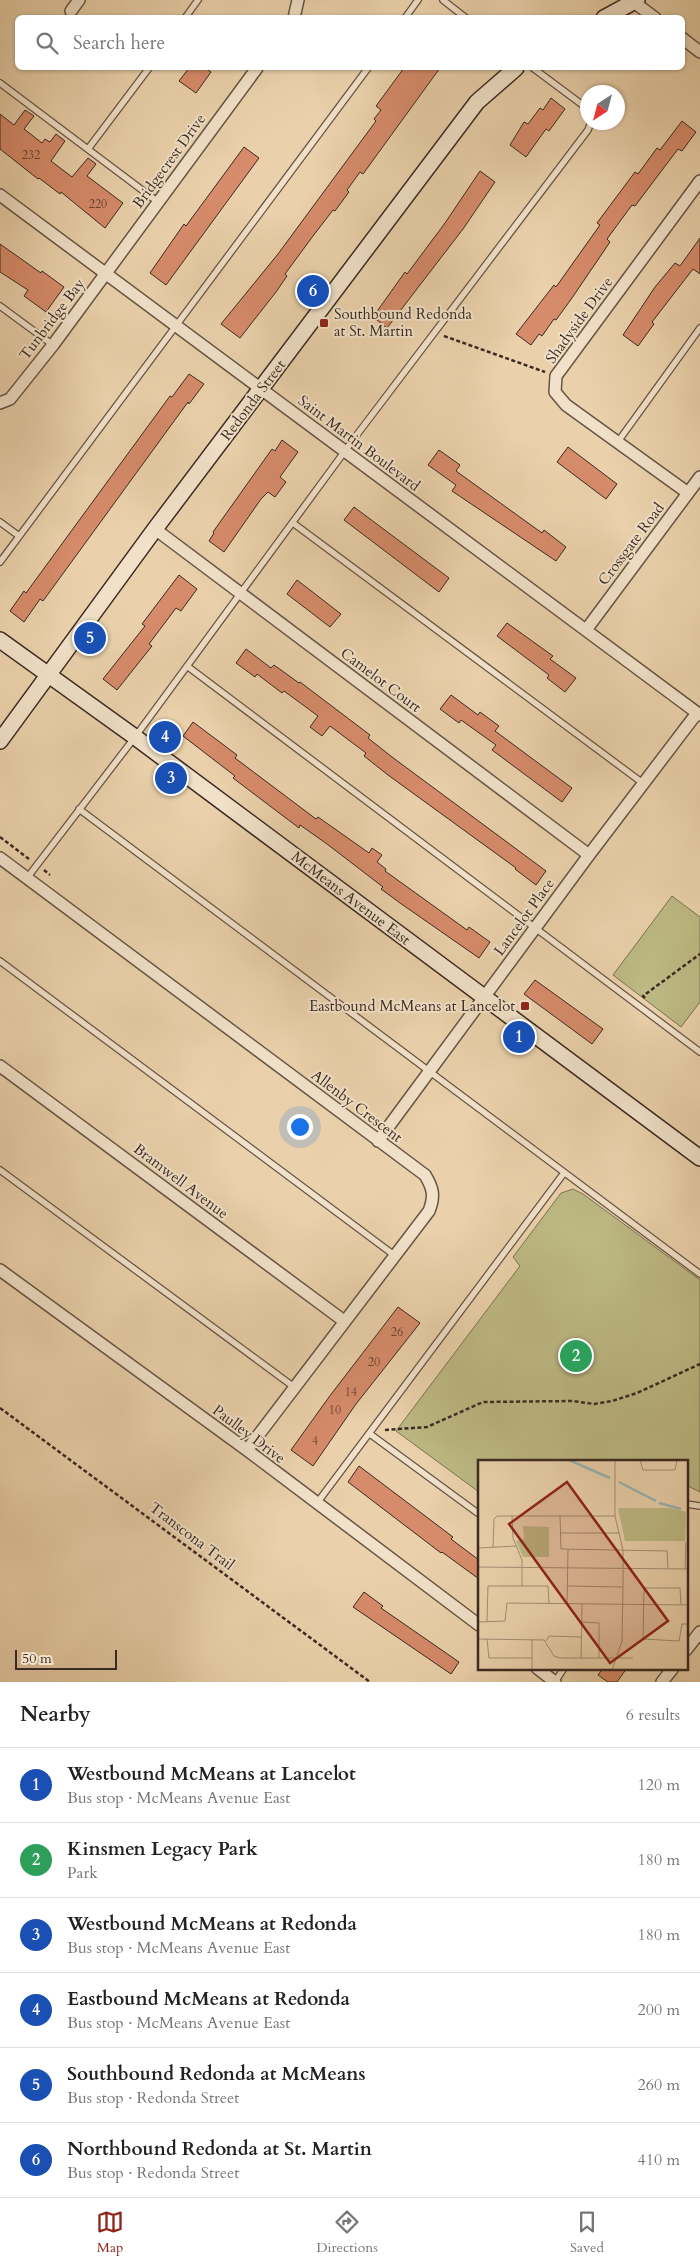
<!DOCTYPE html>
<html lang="en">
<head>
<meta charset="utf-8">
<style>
  :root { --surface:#fff; --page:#f6f6f6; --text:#222; --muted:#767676; --line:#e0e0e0; --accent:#8f2418 }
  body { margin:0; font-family:Cardo,serif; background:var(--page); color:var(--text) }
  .compass { position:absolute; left:580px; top:85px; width:45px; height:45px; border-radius:50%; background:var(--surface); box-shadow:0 1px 4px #0004; rotate:216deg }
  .scale { position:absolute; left:15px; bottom:12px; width:102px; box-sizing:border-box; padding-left:5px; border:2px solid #3b2a22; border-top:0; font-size:14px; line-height:18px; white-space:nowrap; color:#3b2a22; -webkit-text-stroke:4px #f1e1c8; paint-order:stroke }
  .you { position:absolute; left:299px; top:1126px; width:18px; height:18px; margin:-12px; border:4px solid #fff; border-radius:50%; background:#1a73e8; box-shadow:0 0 0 8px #1a73e833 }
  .badge { display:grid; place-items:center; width:32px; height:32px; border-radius:50%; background:var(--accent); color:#fff; font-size:16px; font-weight:700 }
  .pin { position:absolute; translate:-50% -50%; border:2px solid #fff; box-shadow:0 1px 5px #0006 }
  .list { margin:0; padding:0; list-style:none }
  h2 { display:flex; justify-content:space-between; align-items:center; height:65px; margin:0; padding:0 20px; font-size:21px }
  h2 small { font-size:16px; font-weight:400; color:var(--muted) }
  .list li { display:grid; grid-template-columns:32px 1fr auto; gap:15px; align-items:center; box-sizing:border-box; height:75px; padding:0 20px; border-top:1px solid var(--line) }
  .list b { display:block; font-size:19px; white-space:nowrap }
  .list p { margin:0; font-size:16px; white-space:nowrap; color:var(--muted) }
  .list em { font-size:16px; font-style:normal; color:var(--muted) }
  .icon { flex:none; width:28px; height:28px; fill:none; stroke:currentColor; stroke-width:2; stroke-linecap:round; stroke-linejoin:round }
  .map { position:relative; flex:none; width:700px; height:1682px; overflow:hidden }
  .search { position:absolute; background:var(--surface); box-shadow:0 1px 4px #0004; left:15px; right:15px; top:15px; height:55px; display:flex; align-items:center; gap:12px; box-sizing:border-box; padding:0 18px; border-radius:8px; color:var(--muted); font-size:19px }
  .sheet { height:515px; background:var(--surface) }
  nav { display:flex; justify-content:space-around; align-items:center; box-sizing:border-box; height:70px; border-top:1px solid var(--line); background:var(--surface); font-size:14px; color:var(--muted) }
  nav a { display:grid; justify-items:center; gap:2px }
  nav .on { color:var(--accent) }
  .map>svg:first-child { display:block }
  .green { fill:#bdb984; stroke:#7c7253 }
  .building { fill:#d68b6a; stroke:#3b2a22 }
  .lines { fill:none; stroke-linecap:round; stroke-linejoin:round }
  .lane-casing { stroke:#675444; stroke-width:8 }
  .street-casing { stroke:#675444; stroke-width:14 }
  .secondary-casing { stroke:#3b2a22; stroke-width:18 }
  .path { stroke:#3b2a22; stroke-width:2.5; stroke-dasharray:4 2.5; stroke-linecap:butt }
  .lane { stroke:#f1e1c8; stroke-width:5.5 }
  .street { stroke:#f1e1c8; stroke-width:11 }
  .secondary { stroke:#f1e1c8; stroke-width:15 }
  .poi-dot { fill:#8f2418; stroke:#f1e1c8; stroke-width:2 }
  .labels { text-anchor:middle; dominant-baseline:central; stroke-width:4; stroke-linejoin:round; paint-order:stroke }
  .number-label { font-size:12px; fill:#624234 }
  .street-label { font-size:15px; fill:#3b2a22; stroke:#f1e1c8 }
  .poi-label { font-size:15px; fill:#3b2a22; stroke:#f1e1c8; text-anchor:start }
  .inset-river { fill:none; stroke:#9ab5b1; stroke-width:2.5 }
  .inset-road { fill:none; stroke:#a48e74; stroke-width:1 }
  .view { fill:#8f2418; fill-opacity:0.15; stroke:#8f2418; stroke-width:2.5 }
  .inset-edge { fill:none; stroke:#3b2a22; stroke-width:2.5 }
</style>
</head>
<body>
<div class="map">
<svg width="700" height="1682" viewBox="0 0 700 1682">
  <rect width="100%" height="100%" fill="#ead1ab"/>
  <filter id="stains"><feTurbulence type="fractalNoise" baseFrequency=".004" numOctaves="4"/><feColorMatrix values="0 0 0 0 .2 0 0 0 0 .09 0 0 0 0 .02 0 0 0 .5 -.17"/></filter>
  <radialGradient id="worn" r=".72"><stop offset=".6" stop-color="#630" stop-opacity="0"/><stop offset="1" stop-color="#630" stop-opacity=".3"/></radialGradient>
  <path class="green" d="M672,896L700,917V1002L681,1027L613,975Z
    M573,1189L583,1194L700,1280V1492L686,1485V1461H479V1492L396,1431L520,1266L513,1257L561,1193Z"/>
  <path class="building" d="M189,68H205L211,72L196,93L179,81Z
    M404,68H440L363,174L360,172L347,190L349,192L335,211L333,210L313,236L285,274L287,276L276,292L240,338L221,324L278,254L376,121L374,119L381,110L376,106Z
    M551,98L565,109L549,131L546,129L526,157L510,145L524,122L528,124L540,108L543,110Z
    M25,110L34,116L24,129L42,143L45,139L50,142L56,134L65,141L51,161L72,177L88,158L96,164L87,176L123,203L105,228L61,192L60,194L39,178L38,179L0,149V114L14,125Z
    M682,121L696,132L682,151L678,149L635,206L632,205L607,239L610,242L572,298L556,320L554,319L542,336L539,334L531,345L516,334L554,285L556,287L600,225L597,223L635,172L638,174L657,148L660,150Z
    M244,147L259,158L166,285L150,273L184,224L186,226Z
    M480,171L495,182L463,229L387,328L373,317L405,272L407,274L445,223Z
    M700,238V274L693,269L652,322L654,324L638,346L623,335L655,287L675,263L680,266Z
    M0,244L41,273L42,271L64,287L46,312L24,296L28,290L0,272Z
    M189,374L204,384L189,404L188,402L43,601L40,599L24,622L10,611L24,591L26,593L170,396L172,397Z
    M282,440L298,452L280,477L286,482L275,497L268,492L261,499L224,552L209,541L214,533L213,532L272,449L275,451Z
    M568,447L617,484L606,499L557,462Z
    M439,450L460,465L456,471L542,533L544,530L566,547L556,561L452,491L456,485L428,465Z
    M354,507L449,578L439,592L344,520Z
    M179,575L197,589L181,611L176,608L149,644L152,646L117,690L103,679L145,626L142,624Z
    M297,580L341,614L330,627L287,594Z
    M507,623L553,656L550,659L576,678L565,692L547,678L549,675L497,636Z
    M246,649L271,668L274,665L299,683L300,682L370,735L368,738L392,757L546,871L536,885L515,869L516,868L388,775L364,756L366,753L330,726L322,736L310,727L318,716L284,691L282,693L257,674L255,677L236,663Z
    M451,695L478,715L480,712L499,726L495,731L572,788L562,802L492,750L496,745L461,720L459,723L440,709Z
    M193,722L237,755L235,758L316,819L318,817L369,853L372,848L382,855L377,862L386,869L385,871L467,930L469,927L490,942L479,958L400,903L381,889L383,887L327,844L300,825L299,828L233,778L235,776L183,736Z
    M535,980L603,1029L592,1044L524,994Z
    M398,1307L420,1323L356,1404L313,1466L291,1450L329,1397Z
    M359,1466L453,1537L451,1539L479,1560V1579L442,1552L441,1553L348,1482Z
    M364,1592L383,1606L381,1608L459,1662L451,1674L353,1607Z
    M603,1668H627L617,1682H608L598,1675Z"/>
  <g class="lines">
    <defs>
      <path id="lane" d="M443,0L466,18
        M185,18L198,0
        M405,18L418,0
        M533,68L588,109
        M0,83L158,202
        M88,149L149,68
        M0,306L53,345
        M617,443L700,328
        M0,522L19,536
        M293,523L644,784
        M0,562L368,68
        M187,666L700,1052
        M79,809L700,1274
        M27,878L135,737L356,436L588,130L591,122
        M0,961L394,1255
        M0,1170L294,1387
        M370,1434L479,1514
        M317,1503L564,1173
        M686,1504L700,1506
        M555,1682L564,1668"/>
      <path id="street" d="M631,0L655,18
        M71,11L79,0
        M294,18L298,0
        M682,38L700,52
        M0,195L700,715
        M0,403L10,399L53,345L257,68
        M688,493L566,405L555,392L556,376L700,181
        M155,529L589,855
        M586,630L700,477
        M0,858L425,1175C433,1188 435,1196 429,1211L247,1450
        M0,1066L344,1321
        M378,1141L589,855L697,713
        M0,1270L247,1450L479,1625
        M686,1650L700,1632
        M537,1668L555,1682
        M662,1682L673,1668"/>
      <path id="secondary" d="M604,18L637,0
        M0,640L135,737L700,1158
        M0,741L155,529L477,102L516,68"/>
    </defs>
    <use href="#lane" class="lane-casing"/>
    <use href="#street" class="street-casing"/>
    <use href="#secondary" class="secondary-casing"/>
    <path class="path" d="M444,336L545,372
      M0,837L29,859
      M44,870L50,875
      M645,998L643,996L700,954
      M0,1408L370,1682
      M385,1430L427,1427L483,1402L573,1401L594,1404L612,1401L637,1393L700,1364"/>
    <use href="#lane" class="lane"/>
    <use href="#street" class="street"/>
    <use href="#secondary" class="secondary"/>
  </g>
  <g class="poi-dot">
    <rect x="319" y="318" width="10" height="10" rx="2.5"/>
    <rect x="520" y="1001" width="10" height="10" rx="2.5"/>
  </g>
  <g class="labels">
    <g class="number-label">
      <text x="31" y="155">232</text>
      <text x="98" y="204">220</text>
      <text x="397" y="1332">26</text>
      <text x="374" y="1362">20</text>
      <text x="351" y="1392">14</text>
      <text x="335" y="1410">10</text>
      <text x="315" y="1441">4</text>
    </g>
    <g class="street-label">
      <text transform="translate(169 161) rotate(-54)">Bridgecrest Drive</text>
      <text transform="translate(52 319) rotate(-53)">Tunbridge Bay</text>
      <text transform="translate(579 320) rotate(-54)">Shadyside Drive</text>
      <text transform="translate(253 400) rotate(-53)">Redonda Street</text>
      <text transform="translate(359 443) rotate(37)">Saint Martin Boulevard</text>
      <text transform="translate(631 544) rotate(-53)">Crossgate Road</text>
      <text transform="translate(381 680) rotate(37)">Camelot Court</text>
      <text transform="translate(351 898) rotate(37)">McMeans Avenue East</text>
      <text transform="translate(524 917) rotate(-54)">Lancelot Place</text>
      <text transform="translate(357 1106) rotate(37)">Allenby Crescent</text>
      <text transform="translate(181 1181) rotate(37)">Bramwell Avenue</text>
      <text transform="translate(249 1434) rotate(37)">Paulley Drive</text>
      <text transform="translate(192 1536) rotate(37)">Transcona Trail</text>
    </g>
    <g class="poi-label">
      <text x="334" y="314">Southbound Redonda<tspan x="334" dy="17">at St. Martin</tspan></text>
      <text x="515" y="1006" text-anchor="end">Eastbound McMeans at Lancelot</text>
    </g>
  </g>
  <g transform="translate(478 1460)">
    <rect width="210" height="210" fill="#ead1ab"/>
    <path d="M140,48H192L208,52L207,81H147ZM45,66L71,67V97H45L38,81L46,79Z" fill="#bdb984"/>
    <path class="inset-river" d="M91,0L132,18M141,22L178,41M181,43L203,49"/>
    <path class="inset-road" d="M162,0L165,10H197L199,0M34,55L35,78L44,100V126M82,56L83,89L189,91L190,109M82,73H141M0,88L38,86M15,88L16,59L19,56H137M0,107L210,109M207,109L208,82M90,126L145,127M89,144L90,90M203,145L202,128H166L165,179L201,181L204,164H210M0,162L27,161L29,143L210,145M9,162L10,126H70L71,144M104,162L121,163V198M0,179L66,180L76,196L82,198H155M9,179L11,198H54M68,181L71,176L103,177M103,199L104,144M54,210V180M134,210L144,181L145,127V90L137,56V0"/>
    <path class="view" d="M89,22L190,161L132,203L31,64Z"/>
    <rect width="210" height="210" class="inset-edge"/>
  </g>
  <rect width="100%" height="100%" filter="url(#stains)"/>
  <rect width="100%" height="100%" fill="url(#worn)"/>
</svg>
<svg class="compass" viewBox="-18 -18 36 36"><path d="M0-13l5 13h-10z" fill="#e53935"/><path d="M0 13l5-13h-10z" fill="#767676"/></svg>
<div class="scale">50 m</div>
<div class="you"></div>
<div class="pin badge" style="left:519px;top:1037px;background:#1a4fb4">1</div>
<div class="pin badge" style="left:576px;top:1356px;background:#2e9e5b">2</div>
<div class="pin badge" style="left:171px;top:778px;background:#1a4fb4">3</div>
<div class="pin badge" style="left:165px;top:737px;background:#1a4fb4">4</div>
<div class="pin badge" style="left:90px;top:638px;background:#1a4fb4">5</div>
<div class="pin badge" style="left:313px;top:291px;background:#1a4fb4">6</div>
<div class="search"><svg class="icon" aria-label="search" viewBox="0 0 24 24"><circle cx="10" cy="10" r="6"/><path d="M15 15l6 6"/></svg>Search here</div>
</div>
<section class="sheet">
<h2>Nearby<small>6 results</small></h2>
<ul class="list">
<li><span class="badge" style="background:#1a4fb4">1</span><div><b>Westbound McMeans at Lancelot</b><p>Bus stop · McMeans Avenue East</p></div><em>120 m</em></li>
<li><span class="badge" style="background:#2e9e5b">2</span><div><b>Kinsmen Legacy Park</b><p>Park</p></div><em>180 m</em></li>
<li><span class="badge" style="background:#1a4fb4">3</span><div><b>Westbound McMeans at Redonda</b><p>Bus stop · McMeans Avenue East</p></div><em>180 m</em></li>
<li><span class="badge" style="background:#1a4fb4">4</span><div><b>Eastbound McMeans at Redonda</b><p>Bus stop · McMeans Avenue East</p></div><em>200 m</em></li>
<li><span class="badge" style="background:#1a4fb4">5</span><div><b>Southbound Redonda at McMeans</b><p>Bus stop · Redonda Street</p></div><em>260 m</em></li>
<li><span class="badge" style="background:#1a4fb4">6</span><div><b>Northbound Redonda at St. Martin</b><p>Bus stop · Redonda Street</p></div><em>410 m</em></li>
</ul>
</section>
<nav>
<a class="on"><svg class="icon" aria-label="map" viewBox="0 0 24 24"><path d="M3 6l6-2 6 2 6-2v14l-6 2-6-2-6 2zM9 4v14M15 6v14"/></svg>Map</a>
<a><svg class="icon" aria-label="directions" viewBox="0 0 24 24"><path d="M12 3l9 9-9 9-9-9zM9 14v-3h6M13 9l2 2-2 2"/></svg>Directions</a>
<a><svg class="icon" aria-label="saved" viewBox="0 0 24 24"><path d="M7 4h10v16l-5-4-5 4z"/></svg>Saved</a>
</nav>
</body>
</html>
